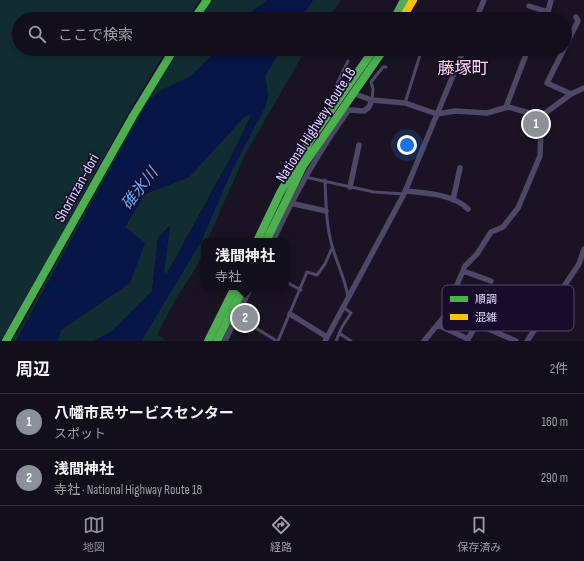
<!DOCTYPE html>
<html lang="ja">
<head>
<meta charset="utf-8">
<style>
  :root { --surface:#130e1b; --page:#1c1724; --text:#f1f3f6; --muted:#9d9ca3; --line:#322e3a; --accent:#8c9099 }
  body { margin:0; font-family:"Sofia Sans Condensed","Noto Sans JP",sans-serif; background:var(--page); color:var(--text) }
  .you { position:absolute; left:407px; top:145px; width:14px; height:14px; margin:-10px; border:3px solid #fff; border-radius:50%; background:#1a73e8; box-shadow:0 0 0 6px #1a73e833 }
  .badge { display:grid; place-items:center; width:26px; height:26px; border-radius:50%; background:var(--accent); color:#fff; font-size:13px; font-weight:700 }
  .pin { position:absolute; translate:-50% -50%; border:2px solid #fff; box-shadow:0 1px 4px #0006 }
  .popup { position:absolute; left:201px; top:238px; width:88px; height:52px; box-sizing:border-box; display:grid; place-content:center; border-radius:8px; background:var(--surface); filter:drop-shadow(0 1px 3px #0005); font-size:13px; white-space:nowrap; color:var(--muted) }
  .popup b { font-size:15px; color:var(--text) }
  .popup::after { content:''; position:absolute; left:50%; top:100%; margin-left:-8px; border:8px solid transparent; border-top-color:var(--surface) }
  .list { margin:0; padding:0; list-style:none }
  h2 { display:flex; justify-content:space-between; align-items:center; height:52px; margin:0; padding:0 16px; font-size:17px }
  h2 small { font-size:13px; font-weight:400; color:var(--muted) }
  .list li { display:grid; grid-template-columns:26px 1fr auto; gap:12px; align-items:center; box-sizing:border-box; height:56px; padding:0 16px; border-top:1px solid var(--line) }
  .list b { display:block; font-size:15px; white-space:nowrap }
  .list p { margin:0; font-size:13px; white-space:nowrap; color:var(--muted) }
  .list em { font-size:13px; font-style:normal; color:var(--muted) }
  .icon { flex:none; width:22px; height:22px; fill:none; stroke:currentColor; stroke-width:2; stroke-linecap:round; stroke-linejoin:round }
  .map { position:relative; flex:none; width:584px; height:341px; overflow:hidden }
  .search { position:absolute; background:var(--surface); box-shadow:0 2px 6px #0003; left:12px; right:12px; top:12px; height:44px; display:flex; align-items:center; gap:10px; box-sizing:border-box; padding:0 14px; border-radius:22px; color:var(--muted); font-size:15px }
  .sheet { height:164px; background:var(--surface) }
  nav { display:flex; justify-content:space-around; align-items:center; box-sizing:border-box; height:56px; border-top:1px solid var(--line); background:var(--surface); font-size:11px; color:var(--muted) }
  nav a { display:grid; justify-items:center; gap:2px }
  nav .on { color:var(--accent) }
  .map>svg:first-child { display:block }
  .green { fill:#112d32 }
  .water { fill:#071547 }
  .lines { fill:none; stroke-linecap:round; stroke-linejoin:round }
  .lane { stroke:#4d4865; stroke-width:3 }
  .street { stroke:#4d4865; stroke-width:5.5 }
  .fast { stroke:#4caf50; stroke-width:8 }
  .slow { stroke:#ffc107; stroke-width:8 }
  .labels { text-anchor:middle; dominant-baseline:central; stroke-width:3.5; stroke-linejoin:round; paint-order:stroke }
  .street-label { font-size:15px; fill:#e0d6ff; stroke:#160d2a }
  .water-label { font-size:16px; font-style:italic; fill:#64a2ff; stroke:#160d2a }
  .quarter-label { font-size:17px; fill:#ffd8ec; stroke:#160d2a }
  .key { fill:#160d2a; stroke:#53496a; stroke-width:1 }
  .key-label { font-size:11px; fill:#e0d6ff }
</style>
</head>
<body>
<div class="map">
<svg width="584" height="341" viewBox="0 0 584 341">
  <rect width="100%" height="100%" fill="#191324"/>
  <path class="green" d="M0,0H200L187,19H19V49H167L130,110L14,320L0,341Z
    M211,0H267L242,19H198Z
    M313,0H341L327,19H300Z
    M178,49H218L191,76L162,90L148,101L16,341H11L24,321L146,100Z
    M281,49H306L245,155L207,241H204C204,262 187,280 177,297C170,309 163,322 157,335L167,341H141L200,243L231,172L265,107L268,95L265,76Z
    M252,113L233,153L166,275L164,272L170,226L158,238L152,291L112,331L94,341H57L61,330L77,319L126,225L145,194L189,177L244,117Z"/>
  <path class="water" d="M267,0H313L300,19H242Z
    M218,49H281L265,76L268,95L265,107L231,172L201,242L141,341H94L112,331L152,291L158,238L170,225L164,271L167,274L233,153L252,114L244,117L189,177L145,194L125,227L145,243L130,283L61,330L57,341H16L148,101L162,90L191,76Z"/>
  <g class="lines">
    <path class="lane" d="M425,49L432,51
      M344,90L337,84L348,61
      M372,100L373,89L371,82L383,67H386
      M405,103L422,49
      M305,177L374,192L404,194
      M325,180C326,204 326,227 333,249C338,266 345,279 348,297
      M286,282L301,290
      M236,319L254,327L277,341
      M339,333L351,341
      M278,341L307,272L317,275L325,264L332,248
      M336,341L342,327L351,313L343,307"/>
    <path class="street" d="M529,6L548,12L551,0
      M476,19L484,0
      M565,47L578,21L576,17
      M564,49L547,83L571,94
      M352,93L372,100L405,103L437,114L455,111L487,113L508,107L533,114H544L571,94L584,88
      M506,107L527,52
      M350,187L359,145
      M405,191C425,193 453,194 468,209
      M453,200L460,168
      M290,203L326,211
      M273,241C295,193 317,154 348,111L350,110L364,111L369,107L372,100
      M463,271L491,281
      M290,314L327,337
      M438,325L468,339L477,324L516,341
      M225,341L251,287
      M325,341L404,194L464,49
      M424,341L443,318L465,266L477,254L491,232L503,227L518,208L540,156L541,129L544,114
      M527,341L579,264L584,249"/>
    <path class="fast" d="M194,19L207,0
      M394,19L404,0
      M257,241L280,193L311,139L374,49
      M266,241L303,166L384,49
      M6,341L133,116L174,49
      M208,341L235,287
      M217,341L244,287"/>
    <path class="slow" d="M402,19L413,0"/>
  </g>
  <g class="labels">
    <g class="street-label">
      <text transform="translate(316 125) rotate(-57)">National Highway Route 18</text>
      <text transform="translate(77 188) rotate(-61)">Shorinzan-dori</text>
    </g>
    <g class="water-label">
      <text transform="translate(140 189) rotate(-52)">碓氷川</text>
    </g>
    <g class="quarter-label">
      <text x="463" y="69">藤塚町</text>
    </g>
  </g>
  <rect x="442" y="285" width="132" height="46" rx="6" class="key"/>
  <rect x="450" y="296" width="18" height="6" fill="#4caf50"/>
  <rect x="450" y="314" width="18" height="6" fill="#ffc107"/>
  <g class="key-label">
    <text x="475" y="303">順調</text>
    <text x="475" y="321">混雑</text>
  </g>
</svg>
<div class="you"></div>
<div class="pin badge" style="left:536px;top:124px">1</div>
<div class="pin badge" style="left:245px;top:318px">2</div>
<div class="popup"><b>浅間神社</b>寺社</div>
<div class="search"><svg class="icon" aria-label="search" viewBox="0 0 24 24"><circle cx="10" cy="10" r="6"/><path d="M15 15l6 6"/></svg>ここで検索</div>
</div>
<section class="sheet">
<h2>周辺<small>2件</small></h2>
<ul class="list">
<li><span class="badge">1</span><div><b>八幡市民サービスセンター</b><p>スポット</p></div><em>160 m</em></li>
<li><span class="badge">2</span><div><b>浅間神社</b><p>寺社 · National Highway Route 18</p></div><em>290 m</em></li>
</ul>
</section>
<nav>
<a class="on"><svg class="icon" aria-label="map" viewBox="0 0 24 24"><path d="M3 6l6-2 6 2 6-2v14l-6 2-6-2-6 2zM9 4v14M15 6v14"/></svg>地図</a>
<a><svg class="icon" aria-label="directions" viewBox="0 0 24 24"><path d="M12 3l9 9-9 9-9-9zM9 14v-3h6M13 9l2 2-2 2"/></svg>経路</a>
<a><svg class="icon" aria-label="saved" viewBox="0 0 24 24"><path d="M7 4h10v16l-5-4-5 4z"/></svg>保存済み</a>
</nav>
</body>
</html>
